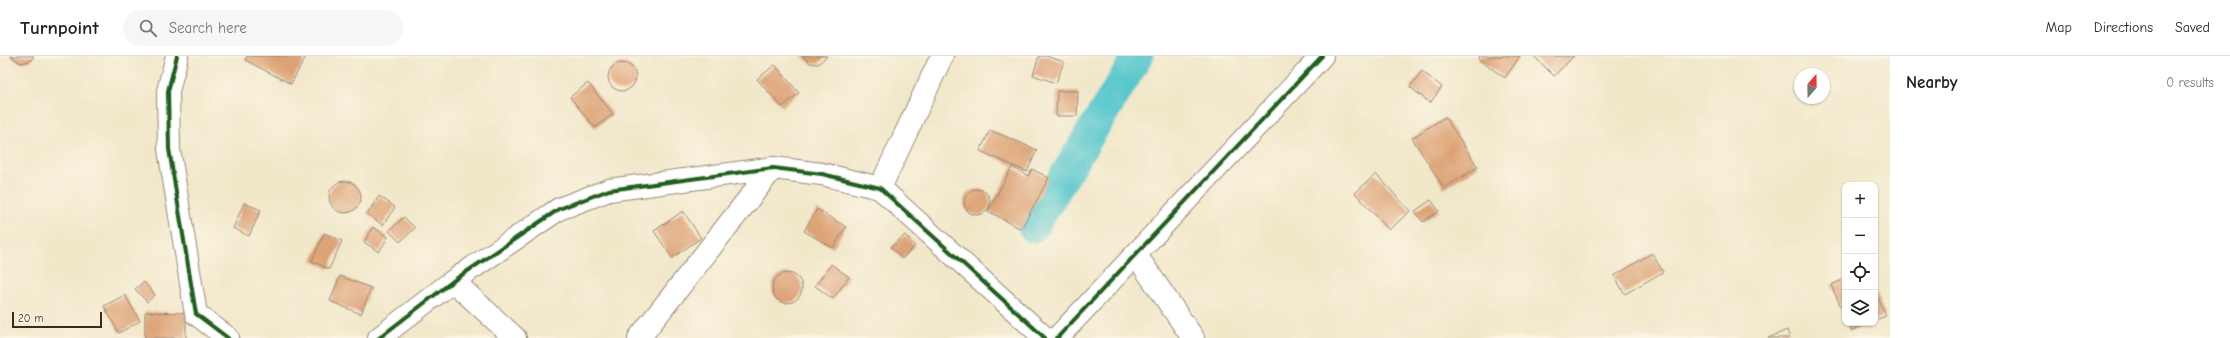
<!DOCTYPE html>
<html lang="en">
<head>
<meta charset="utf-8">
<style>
  :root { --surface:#fff; --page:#f6f6f6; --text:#222; --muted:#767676; --line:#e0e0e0 }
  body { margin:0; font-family:"Comic Neue",sans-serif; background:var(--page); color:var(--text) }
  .controls { position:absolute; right:12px; bottom:12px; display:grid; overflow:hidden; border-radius:8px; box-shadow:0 1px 3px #0004 }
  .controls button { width:36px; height:36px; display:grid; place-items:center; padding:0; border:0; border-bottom:1px solid var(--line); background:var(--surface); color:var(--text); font:20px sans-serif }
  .compass { position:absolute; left:1794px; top:12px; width:36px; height:36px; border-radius:50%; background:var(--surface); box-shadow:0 1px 3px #0004; rotate:20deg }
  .scale { position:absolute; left:12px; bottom:10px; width:90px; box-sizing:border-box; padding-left:4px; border:2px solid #3b2a1e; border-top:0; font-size:11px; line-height:14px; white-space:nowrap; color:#3b2a1e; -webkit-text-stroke:3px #fcf5e5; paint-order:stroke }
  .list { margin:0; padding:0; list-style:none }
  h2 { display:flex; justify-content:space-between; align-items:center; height:52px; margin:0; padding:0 16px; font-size:17px }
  h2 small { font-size:13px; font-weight:400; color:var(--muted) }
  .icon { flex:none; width:22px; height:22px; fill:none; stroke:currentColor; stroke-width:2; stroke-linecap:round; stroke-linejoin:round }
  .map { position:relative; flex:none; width:1890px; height:282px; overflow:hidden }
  header { display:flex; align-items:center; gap:24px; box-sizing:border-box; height:56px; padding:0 20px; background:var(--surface); border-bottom:1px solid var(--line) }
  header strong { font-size:19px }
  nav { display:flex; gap:22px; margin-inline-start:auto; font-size:14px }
  .search { width:280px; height:36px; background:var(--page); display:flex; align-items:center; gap:10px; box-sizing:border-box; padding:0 14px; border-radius:22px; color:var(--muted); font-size:15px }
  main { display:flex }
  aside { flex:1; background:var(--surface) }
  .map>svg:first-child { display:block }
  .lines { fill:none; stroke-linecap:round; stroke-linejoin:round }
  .canal { stroke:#59c7ce; stroke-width:31 }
  .building { fill:#dda376 }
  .minor-casing { stroke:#968874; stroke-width:24 }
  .minor { stroke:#fff; stroke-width:22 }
  .cycleway-casing { stroke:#fcf5e5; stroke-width:6 }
  .cycleway { stroke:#1b5e20; stroke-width:4 }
</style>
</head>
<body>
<header>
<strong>Turnpoint</strong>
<div class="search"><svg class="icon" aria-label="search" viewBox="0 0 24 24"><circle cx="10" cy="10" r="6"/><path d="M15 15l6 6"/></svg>Search here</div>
<nav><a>Map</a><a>Directions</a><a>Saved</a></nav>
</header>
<main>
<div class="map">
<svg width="1890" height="282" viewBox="0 0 1890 282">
  <rect width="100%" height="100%" fill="#fcf5e5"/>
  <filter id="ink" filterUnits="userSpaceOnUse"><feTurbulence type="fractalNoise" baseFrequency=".025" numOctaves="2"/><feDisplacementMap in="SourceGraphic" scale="8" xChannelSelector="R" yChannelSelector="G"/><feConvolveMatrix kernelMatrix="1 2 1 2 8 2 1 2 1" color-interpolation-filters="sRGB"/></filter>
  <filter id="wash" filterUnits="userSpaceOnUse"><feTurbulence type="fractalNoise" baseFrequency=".012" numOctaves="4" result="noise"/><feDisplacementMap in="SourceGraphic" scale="16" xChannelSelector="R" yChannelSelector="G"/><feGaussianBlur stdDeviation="0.9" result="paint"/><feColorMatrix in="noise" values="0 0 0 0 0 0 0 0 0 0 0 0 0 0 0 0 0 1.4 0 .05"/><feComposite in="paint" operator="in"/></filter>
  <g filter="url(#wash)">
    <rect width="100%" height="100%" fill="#f1e7c9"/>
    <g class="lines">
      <path class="canal" d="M1033,171L1138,0"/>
    </g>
    <g id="blocks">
      <path class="building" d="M10,0H34L30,5L21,7Z
        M247,0H306L291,28L245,4Z
        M802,0H827L818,8L810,7Z
        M1039,0H1046L1064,6L1056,27L1033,19Z
        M1480,0H1520L1505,22L1478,3Z
        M1534,0H1574L1554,20Z
        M608 21a14 14 0 1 1 28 0a14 14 0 1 1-28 0Z
        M775,9L799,37L782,51L757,23Z
        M1422,15L1442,31L1430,47L1410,31Z
        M588,27L613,58L595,72L570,41Z
        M1057,35H1078L1077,60H1056Z
        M1445,61L1478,111L1444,132L1412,82Z
        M990,74L1037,94L1027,116L980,95Z
        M1012,111L1028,120L1032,113L1049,122L1021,173L988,155Z
        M1376,118L1410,155L1389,174L1355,137Z
        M329 141a16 16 0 1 1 32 0a16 16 0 1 1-32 0Z
        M964 146a13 13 0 1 1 26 0a13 13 0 1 1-26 0Z
        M379,140L395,151L383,169L367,158Z
        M1431,144L1439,155L1423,166L1415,155Z
        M244,147L261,154L249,180L233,172Z
        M817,153L846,171L833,192L804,175Z
        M683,155L701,182L672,202L654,175Z
        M404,161L415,172L400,186L389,175Z
        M373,171L388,181L379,196L364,186Z
        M324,177L342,185L329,213L312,205Z
        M905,179L915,190L902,203L891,191Z
        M1652,197L1663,216L1625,238L1614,220Z
        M831,208L849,221L833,243L815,230Z
        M772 232a15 15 0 1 1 30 0a15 15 0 1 1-30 0Z
        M340,220L371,232L361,258L330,245Z
        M1845,223V260L1831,229Z
        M144,226L155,239L147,246L135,233Z
        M1875,235L1886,260L1875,264Z
        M125,239L140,265L119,277L104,250Z
        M145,256L186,257V282H145Z
        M1848,267H1869L1851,275Z
        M1787,274L1790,282H1768Z"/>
    </g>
  </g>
  <g filter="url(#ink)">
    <use href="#blocks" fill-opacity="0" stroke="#968874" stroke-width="1"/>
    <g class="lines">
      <defs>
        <path id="minor" d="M177,0L168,35L169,93L196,258L228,282
          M880,132L942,0
          M1136,199L1193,282
          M453,225L515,282
          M379,282L453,225L559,153L609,134L773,112L822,118L880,132L1045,282
          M639,282L773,112
          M1057,282L1322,0"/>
      </defs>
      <use href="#minor" class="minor-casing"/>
      <use href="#minor" class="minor"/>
      <defs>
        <path id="cycleway" d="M177,0L168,35L169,93L196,258L228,282
          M379,282L453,225L559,153L609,134L773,112L822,118L880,132L1045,282
          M1057,282L1322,0"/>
      </defs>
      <use href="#cycleway" class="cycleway-casing"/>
      <use href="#cycleway" class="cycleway"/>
    </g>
  </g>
</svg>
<div class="controls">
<button>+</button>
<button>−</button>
<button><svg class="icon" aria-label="locate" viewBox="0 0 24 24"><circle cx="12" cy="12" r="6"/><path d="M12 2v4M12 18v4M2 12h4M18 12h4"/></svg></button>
<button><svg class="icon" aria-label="layers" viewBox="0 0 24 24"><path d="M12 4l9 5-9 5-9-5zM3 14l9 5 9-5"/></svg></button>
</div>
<svg class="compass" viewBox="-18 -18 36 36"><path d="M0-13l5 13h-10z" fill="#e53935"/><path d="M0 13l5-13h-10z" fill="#767676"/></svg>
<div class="scale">20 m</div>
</div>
<aside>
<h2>Nearby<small>0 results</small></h2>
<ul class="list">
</ul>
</aside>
</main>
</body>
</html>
